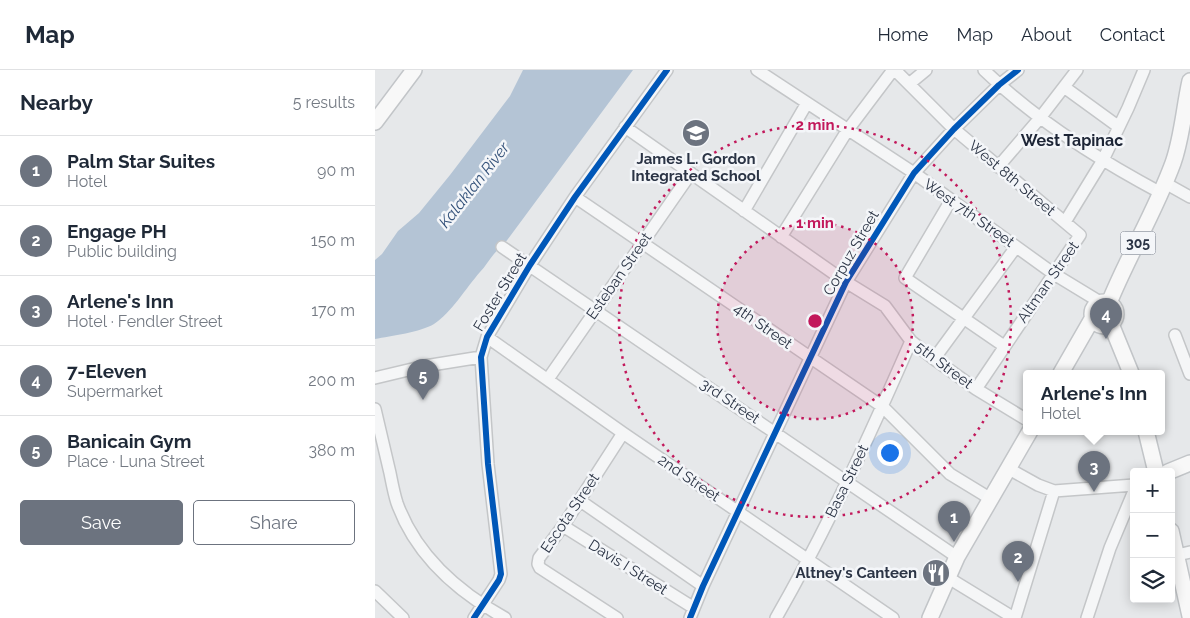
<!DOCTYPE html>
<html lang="en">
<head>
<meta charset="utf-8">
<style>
  :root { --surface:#fff; --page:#f6f6f7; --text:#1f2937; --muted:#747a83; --line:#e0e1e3; --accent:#6c737f }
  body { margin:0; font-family:Raleway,sans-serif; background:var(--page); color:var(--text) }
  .controls { position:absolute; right:15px; bottom:15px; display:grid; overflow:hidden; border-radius:5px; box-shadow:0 2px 12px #0003 }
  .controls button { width:45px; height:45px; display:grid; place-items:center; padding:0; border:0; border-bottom:1px solid var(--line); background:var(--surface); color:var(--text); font:25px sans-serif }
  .you { position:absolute; left:514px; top:382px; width:18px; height:18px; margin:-12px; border:4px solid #fff; border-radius:50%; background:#1a73e8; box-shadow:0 0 0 8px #1a73e833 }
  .badge { display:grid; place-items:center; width:32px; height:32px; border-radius:50%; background:var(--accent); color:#fff; font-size:16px; font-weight:700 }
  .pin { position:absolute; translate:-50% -41px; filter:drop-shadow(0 1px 2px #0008) }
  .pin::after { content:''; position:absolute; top:26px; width:18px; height:15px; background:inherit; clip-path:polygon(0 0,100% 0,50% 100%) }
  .popup { position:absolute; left:648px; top:300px; width:142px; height:65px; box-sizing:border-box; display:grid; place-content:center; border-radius:5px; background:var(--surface); filter:drop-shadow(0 1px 4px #0005); font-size:16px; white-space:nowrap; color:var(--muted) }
  .popup b { font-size:19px; color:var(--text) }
  .popup::after { content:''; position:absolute; left:50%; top:100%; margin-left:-10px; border:10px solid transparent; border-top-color:var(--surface) }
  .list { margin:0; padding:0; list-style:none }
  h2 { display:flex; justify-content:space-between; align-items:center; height:65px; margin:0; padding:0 20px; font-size:21px }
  h2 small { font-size:16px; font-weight:400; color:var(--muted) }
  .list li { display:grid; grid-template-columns:32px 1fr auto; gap:15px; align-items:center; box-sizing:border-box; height:70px; padding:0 20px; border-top:1px solid var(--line) }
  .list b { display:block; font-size:19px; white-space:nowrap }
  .list p { margin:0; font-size:16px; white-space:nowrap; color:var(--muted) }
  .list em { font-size:16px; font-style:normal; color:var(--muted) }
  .actions { display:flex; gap:10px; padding:15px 20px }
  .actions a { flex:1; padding:11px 0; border:1px solid var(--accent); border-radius:5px; text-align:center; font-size:18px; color:var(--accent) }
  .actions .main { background:var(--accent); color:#fff }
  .icon { flex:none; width:28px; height:28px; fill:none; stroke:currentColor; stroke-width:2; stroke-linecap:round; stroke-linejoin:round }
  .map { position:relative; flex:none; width:815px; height:548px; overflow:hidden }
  header { display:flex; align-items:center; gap:30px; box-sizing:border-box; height:70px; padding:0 25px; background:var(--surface); border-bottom:1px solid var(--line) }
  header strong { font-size:24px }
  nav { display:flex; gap:28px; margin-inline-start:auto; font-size:18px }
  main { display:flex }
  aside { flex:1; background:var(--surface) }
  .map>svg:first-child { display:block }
  .water { fill:#b4c4d5 }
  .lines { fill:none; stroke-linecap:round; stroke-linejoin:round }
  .minor-casing { stroke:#c4c6c8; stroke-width:14 }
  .major-casing { stroke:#c2c5c8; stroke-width:18 }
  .minor { stroke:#f5f6f7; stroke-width:11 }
  .major { stroke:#f8f8f8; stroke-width:15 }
  .cycleway-casing { stroke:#f4f6f9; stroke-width:9 }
  .cycleway { stroke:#0057b8; stroke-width:6 }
  .ring { fill:none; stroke:#c2185b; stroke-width:2.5; stroke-dasharray:2.5 5 }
  .labels { text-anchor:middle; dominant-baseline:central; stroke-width:5; stroke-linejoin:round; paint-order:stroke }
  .shield { fill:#f4f6f9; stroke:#676e7b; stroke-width:1 }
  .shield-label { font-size:14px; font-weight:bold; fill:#2b3445 }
  .poi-label { font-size:15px; font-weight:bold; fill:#2b3445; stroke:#f4f6f9 }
  .street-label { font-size:15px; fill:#2b3445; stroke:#f4f6f9 }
  .neighbourhood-label { font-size:16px; font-weight:bold; fill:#1d2536; stroke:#f4f6f9 }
  .water-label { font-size:16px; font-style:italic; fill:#34527a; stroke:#f4f6f9 }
  .centre { fill:#c2185b; stroke:#f4f6f9; stroke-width:2.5 }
  .ring-label { font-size:15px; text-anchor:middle; font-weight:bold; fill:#c2185b; stroke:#f4f6f9; stroke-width:5; stroke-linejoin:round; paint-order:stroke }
</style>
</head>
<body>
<header>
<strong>Map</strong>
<nav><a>Home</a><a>Map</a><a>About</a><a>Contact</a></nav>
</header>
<main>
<aside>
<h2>Nearby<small>5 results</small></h2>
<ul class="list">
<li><span class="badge">1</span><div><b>Palm Star Suites</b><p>Hotel</p></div><em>90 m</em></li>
<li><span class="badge">2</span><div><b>Engage PH</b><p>Public building</p></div><em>150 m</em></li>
<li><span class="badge">3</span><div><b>Arlene's Inn</b><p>Hotel · Fendler Street</p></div><em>170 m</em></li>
<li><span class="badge">4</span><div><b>7-Eleven</b><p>Supermarket</p></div><em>200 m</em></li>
<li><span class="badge">5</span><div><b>Banicain Gym</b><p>Place · Luna Street</p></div><em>380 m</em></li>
</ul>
<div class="actions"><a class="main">Save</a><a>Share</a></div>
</aside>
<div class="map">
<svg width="815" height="548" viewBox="0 0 815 548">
  <rect width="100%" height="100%" fill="#e6e8ea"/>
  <path class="water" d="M148,0H258L127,177C117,183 113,194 105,202C91,218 76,243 59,254C46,262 16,266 0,269V190L7,184L23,161L44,143L75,105L135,26Z"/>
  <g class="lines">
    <defs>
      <path id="minor" d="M382,0L539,103L679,204L725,232
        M520,0L579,59L705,165L601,319
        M609,0C660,50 722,89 786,123
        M534,14L551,0
        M689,17L744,57
        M250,57L471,212L510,236L536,271L559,289L601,319L652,350
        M623,97L665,48L702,0
        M790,113L815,127
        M200,127L508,337L575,404L616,429
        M576,130L530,208L629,276
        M369,141L432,33
        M690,152L728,90L753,38L769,0
        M406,167L472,61L518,0
        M127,177L582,487
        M800,265L815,304
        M112,267L248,363L518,548
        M559,289L641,177
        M0,308L50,296L106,287
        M173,309L316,103
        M0,339C5,361 10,382 15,403C17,413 19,424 22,433C41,486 83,522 130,548
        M634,399L663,415L679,421L759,415
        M204,430L328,516
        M188,456L319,538
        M802,485L815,482
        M572,507L639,548
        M0,521L28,548
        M99,548L124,510L126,504L113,394L106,287L112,267L155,195L200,127L292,0
        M242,548L165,498L163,494L164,488L188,456L248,363
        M315,548L328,516L471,212L539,103L579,59L624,15L643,0
        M401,548C452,459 495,365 536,271
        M640,548L679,421
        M712,548L735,478L759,421"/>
      <path id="major" d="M0,52L39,0
        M717 244a12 12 0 1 1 24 0a12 12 0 1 1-24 0Z
        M734,233C753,186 780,142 798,93C807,68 809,38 815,11
        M736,254L756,303
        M686,303L717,249
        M771,361L781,402
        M793,402L815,393
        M796,461L815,546
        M555,548L582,487L655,361"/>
    </defs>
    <use href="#minor" class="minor-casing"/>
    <use href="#major" class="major-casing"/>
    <use href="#minor" class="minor"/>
    <use href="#major" class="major"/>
    <defs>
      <path id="cycleway" d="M99,548L124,510L126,504L113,394L106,287L112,267L155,195L200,127L292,0
        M315,548L328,516L471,212L539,103L579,59L624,15L643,0"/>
    </defs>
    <use href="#cycleway" class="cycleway-casing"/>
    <use href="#cycleway" class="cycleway"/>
  </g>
  <circle cx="440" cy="251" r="98" fill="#c2185b" fill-opacity=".12"/>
  <g class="ring">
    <circle cx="440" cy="251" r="98"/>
    <circle cx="440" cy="251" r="196"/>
  </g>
  <defs>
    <symbol id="school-disc" viewBox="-11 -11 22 22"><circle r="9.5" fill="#6c737f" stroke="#f4f6f9"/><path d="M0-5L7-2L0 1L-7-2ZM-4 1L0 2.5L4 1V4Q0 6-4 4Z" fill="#fff"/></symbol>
    <symbol id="restaurant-disc" viewBox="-11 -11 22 22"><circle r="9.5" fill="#6c737f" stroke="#f4f6f9"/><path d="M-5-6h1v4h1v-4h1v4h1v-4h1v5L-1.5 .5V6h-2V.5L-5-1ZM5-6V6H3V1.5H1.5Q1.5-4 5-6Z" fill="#fff"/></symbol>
  </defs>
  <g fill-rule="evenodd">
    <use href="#school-disc" x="305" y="47" width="32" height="32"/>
    <use href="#restaurant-disc" x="545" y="487" width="32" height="32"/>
  </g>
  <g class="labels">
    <rect class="shield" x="745.5" y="161.5" width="35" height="23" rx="4"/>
    <g class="shield-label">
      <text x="763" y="173">305</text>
    </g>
    <g class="poi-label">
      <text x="321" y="89">James L. Gordon<tspan x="321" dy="17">Integrated School</tspan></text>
      <text x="542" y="503" text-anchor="end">Altney's Canteen</text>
    </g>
    <g class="street-label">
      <text transform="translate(637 108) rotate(40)">West 8th Street</text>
      <text transform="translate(594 143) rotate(35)">West 7th Street</text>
      <text transform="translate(476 183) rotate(-60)">Corpuz Street</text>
      <text transform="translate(244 206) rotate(-55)">Esteban Street</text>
      <text transform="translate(673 212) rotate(-55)">Altman Street</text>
      <text transform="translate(125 222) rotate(-59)">Foster Street</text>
      <text transform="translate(388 256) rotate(35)">4th Street</text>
      <text transform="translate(569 295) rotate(37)">5th Street</text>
      <text transform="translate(355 331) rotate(34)">3rd Street</text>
      <text transform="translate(314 408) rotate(34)">2nd Street</text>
      <text transform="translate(472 411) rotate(-64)">Basa Street</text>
      <text transform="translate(195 443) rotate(-56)">Escota Street</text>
      <text transform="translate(253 497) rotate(32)">Davis I Street</text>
    </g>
    <g class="neighbourhood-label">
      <text x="697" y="70">West Tapinac</text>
    </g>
    <g class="water-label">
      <text transform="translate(99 115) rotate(-52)">Kalaklan River</text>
    </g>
  </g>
  <circle cx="440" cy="251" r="8" class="centre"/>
  <g class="ring-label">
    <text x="440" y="60">2 min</text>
    <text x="440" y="158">1 min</text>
  </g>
</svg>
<div class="controls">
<button>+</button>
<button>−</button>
<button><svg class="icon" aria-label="layers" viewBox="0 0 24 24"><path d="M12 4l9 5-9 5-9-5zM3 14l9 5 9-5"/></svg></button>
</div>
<div class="you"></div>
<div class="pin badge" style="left:579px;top:472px">1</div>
<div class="pin badge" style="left:643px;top:512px">2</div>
<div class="pin badge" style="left:719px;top:422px">3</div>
<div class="popup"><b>Arlene's Inn</b>Hotel</div>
<div class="pin badge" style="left:731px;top:269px">4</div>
<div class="pin badge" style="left:48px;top:330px">5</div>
</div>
</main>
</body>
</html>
